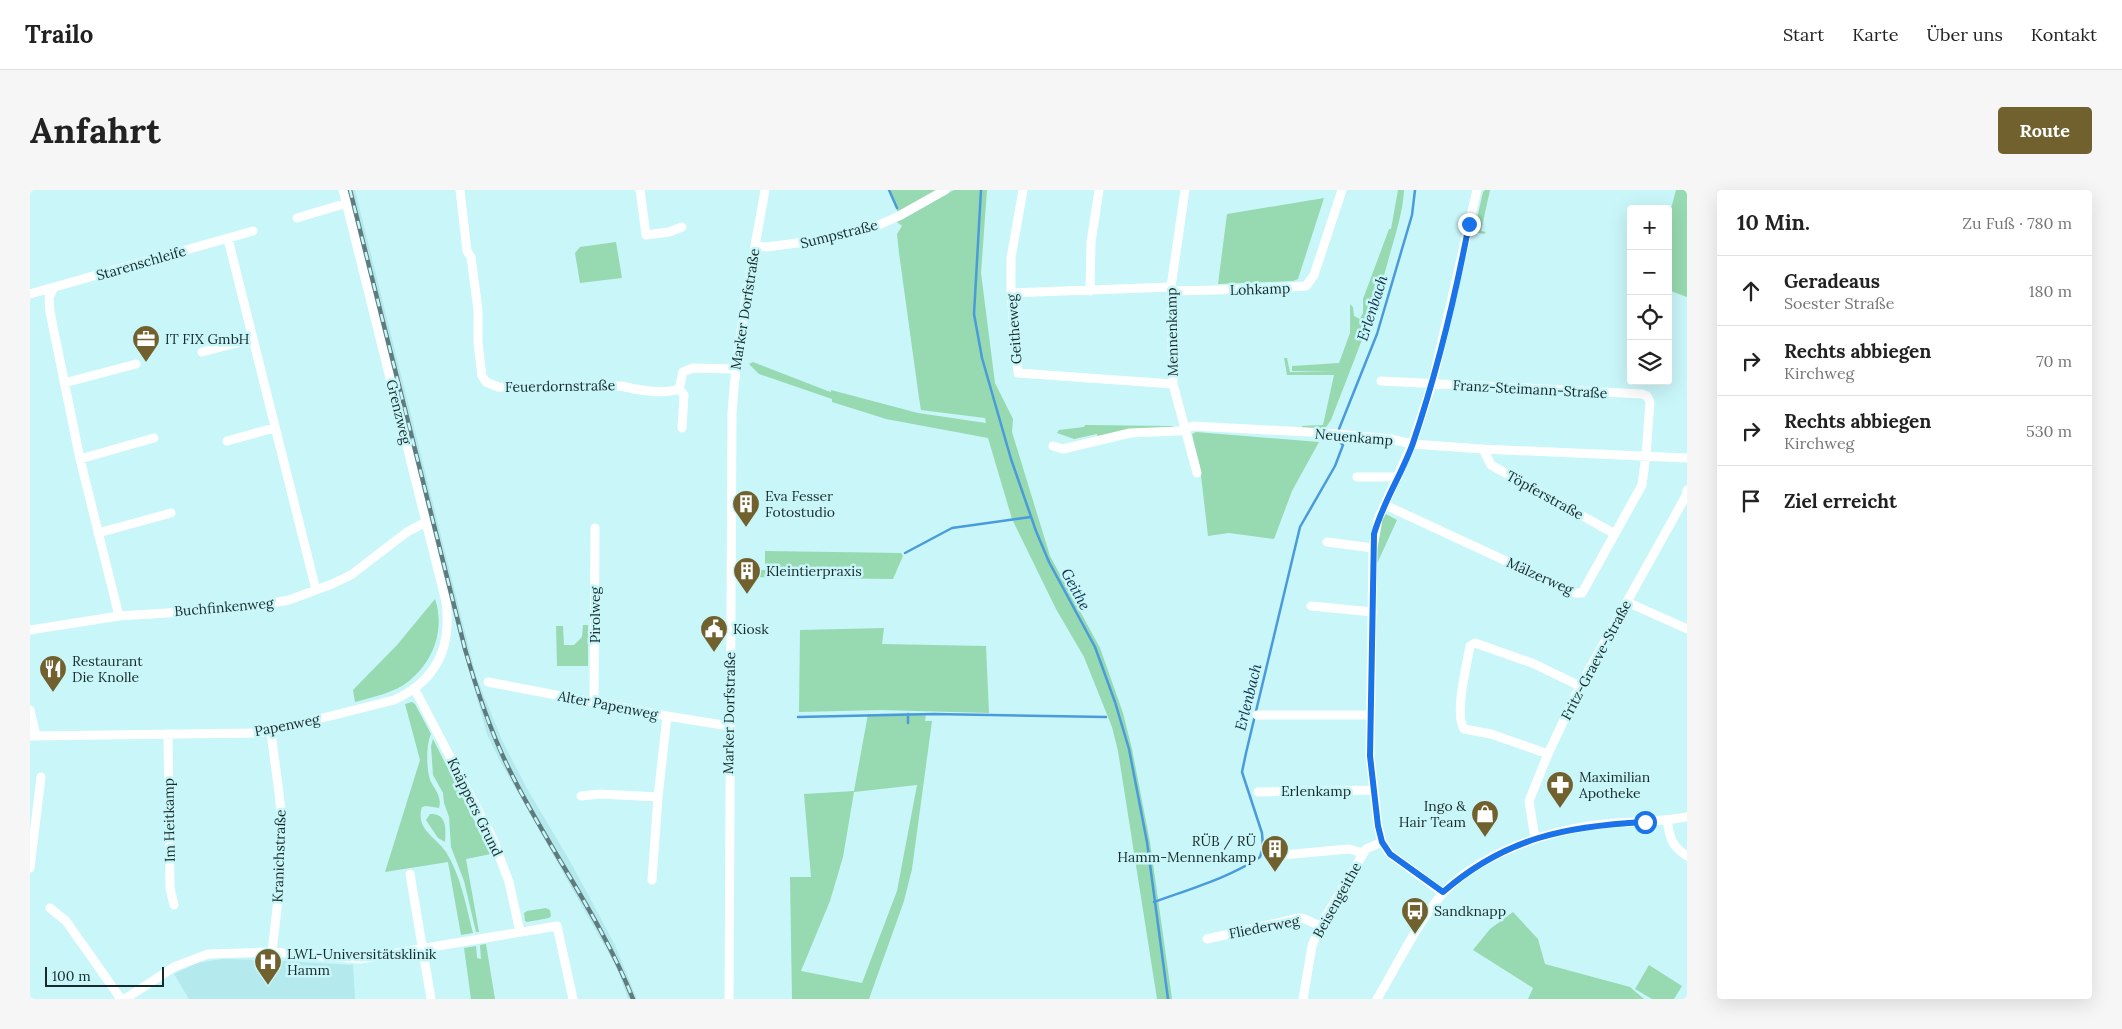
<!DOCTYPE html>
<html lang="de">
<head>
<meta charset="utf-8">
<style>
  :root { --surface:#fff; --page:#f6f6f6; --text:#222; --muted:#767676; --line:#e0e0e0; --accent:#71612e }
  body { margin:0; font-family:Lora,serif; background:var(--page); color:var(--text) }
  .controls { position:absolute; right:15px; top:15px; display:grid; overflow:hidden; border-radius:5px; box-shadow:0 5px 20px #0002 }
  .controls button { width:45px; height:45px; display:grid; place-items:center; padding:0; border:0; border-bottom:1px solid var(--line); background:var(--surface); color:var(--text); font:25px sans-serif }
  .scale { position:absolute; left:15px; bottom:12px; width:119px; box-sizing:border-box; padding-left:5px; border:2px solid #182a2b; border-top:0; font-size:14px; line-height:18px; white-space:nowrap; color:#182a2b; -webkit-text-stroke:4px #c9f6f9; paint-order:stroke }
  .stop { position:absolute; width:15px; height:15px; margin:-11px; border:4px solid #1a73e8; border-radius:50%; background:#fff }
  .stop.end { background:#1a73e8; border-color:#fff; box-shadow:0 1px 5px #0008 }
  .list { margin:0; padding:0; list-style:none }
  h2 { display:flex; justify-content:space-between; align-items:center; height:65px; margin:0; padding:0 20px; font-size:21px }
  h2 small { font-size:16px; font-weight:400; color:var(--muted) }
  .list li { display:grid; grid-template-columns:32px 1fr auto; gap:15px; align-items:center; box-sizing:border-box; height:70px; padding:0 20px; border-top:1px solid var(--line) }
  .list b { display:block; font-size:19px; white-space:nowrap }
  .list p { margin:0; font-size:16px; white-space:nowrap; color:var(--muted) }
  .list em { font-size:16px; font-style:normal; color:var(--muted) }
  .icon { flex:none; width:28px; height:28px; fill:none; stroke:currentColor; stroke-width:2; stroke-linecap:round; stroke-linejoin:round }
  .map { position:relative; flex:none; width:1657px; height:809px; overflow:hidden; border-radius:5px }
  header { display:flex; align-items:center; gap:30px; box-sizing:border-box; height:70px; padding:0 25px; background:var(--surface); border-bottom:1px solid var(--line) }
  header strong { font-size:24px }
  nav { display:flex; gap:28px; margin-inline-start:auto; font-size:18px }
  .intro { display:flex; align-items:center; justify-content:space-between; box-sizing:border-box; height:120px; padding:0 30px }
  h1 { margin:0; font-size:35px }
  .button { padding:12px 22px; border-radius:5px; background:var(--accent); color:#fff; font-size:18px; font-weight:700 }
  main { display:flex; gap:30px; padding:0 30px }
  aside { flex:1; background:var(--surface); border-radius:5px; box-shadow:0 5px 20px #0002 }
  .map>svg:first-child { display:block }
  .built { fill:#b4eaed }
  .green { fill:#97d9b0; fill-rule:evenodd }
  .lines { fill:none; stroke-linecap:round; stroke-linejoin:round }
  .stream { stroke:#499bdb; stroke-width:2.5 }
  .minor { stroke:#fff; stroke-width:9 }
  .rail-casing { stroke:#5f7b7d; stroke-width:4.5 }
  .rail { stroke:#c9f6f9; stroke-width:2.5; stroke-dasharray:8; stroke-linecap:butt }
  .route { stroke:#1a73e8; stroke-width:6 }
  .labels { text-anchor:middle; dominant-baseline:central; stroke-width:5; stroke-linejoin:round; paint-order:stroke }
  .street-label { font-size:14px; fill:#182a2b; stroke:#c9f6f9 }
  .poi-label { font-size:14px; fill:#182a2b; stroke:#c9f6f9; text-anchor:start }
  .water-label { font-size:15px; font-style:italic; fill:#0c2f49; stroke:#c9f6f9 }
</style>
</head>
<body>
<header>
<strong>Trailo</strong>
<nav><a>Start</a><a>Karte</a><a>Über uns</a><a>Kontakt</a></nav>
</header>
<div class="intro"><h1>Anfahrt</h1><a class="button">Route</a></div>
<main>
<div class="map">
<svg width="1657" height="809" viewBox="0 0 1657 809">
  <rect width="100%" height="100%" fill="#c9f6f9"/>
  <path class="built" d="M316,0H325L446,486L472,550L496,597L541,673L585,755L607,809H598L589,783L578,762L471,573L457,544L423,423Z
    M192,769L237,770L323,775L325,809H159L144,784L167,773Z"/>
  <path class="green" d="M859,0H911L868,23Z
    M924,0H957L951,83L965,193L983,229L982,242L1020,366L1070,458L1093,523L1102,559L1120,652L1142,809H1127L1088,561L1082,537L1054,467L1026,419L982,329L958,248L856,229L802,212V209L799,208L729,184L719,174L723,172L795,200L801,202V200L888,223L956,233L955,228L891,220L889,208L869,63L867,44L872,36L867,32Z
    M1368,0H1374C1373,22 1366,42 1360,64C1345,121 1322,175 1301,230L1294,240L1271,241L1272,236L1293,235L1304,185H1257L1254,168H1257L1260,182L1306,181H1262V176L1309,173L1320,143V114L1323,117L1324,126L1330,129L1333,123V109L1359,39H1361Z
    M1455,0H1460L1451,41L1456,42L1454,44L1444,42L1453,2Z
    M1646,0H1657V107L1638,100V30Z
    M1294,8L1268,89L1263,91L1188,94L1197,24Z
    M586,52L592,88L550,93L545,63L550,57Z
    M1055,235L1143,236V239L1068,248L1067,244L1044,249L1027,243L1029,240L1054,237Z
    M1166,242L1289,252L1262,301L1244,349L1199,343L1178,346L1170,277L1162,244Z
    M1356,324L1367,330L1345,378C1344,362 1346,337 1356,324Z
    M735,361L871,363L873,366L863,389L716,387L717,380H735Z
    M405,409C415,439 404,471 379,491C364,503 343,507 325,512L323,500L367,455Z
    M553,435H558V476H527L526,436H533L534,455H544L552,447Z
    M854,438L852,454L956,456L959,523L851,520L769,522L770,440Z
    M382,512L385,514L401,544C396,554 396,581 401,592C406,601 412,608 409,618L396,616L392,617C385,639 406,647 416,662C431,686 436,716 443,743L431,745L418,672L355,682L390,570L375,514Z
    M896,523L895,531H902L882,679L874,711L839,809H762L760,687H781L774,604L824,601L838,524ZM887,595L867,701L832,793L771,781L800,711L813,667L824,602Z
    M403,549L461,664L436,669L449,742H446L434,691L421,657L419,627L414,613L413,603L403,585L401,556Z
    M400,624C417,623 416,639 415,652L408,648L396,630Z
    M516,718L520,720L521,726L519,728L497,732L495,731L494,723L497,721Z
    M1483,722L1508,749L1515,774L1600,797L1614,809H1498L1503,798L1443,760L1460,739Z
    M456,754L465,809H441L434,758L446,756L447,768L451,769L450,755Z
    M1619,775L1652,796L1644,809H1622L1605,799Z"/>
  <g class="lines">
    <path class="stream" d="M859,0L867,18
      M951,0L944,124L952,168L981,269L1006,341L1019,372L1065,457L1085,512L1099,559L1117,652L1138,809
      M1309,239L1347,144L1382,25L1385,0
      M875,363L922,338L1001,327
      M768,527L904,524L1076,527
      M878,533V524
      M1124,712C1160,699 1199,688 1230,667L1233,657L1232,643L1212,582L1216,563L1270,337L1305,276L1313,255L1307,249"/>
    <path class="minor" d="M430,0L437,61L441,67L448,120V153L452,186L456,192L468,197L591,196C608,200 632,205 649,199L653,182L663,178L705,179
      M610,0L616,45L639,42L652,37
      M993,0L981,68V103L988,183L1143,194
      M1155,0L1141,97L1143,194L1167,283
      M267,28L317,13
      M198,49L286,400
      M726,56L736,57L783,51L842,38L869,26L915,0
      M24,97L19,108L20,122L50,269L89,426
      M1060,101L1061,52L1069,0
      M1141,101L1227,99L1276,96L1284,85L1312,0
      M981,103L1141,97
      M0,104L223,41
      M172,162L222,149
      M1351,191L1612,204L1617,206L1620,212L1616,265L1612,295L1552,403H1545L1355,315
      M34,193L106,174
      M649,199L654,205L652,238
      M197,251L244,238
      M1023,256L1033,259L1100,243L1149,241L1163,236L1296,243L1361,249L1382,254L1453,259L1657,268
      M1453,259L1461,275L1585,344
      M50,269L124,248
      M1327,287H1368
      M68,343L141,323
      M1297,352L1343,358
      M1597,412L1657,439
      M1281,416L1343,422
      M0,440L89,426L217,418L259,410L302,394L321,385L377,342L396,332
      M458,492L637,526L699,536
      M384,498L462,647L479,692L490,742
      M564,512L565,338
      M0,520L6,546
      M1227,525H1340
      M241,541C245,579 253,617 252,655C251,691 246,726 242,762
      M138,544L140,698L144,715
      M0,546L227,543L241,541L364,510C406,491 422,457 416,412L313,0
      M1518,564L1461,544L1434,539C1424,524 1437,474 1440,456L1445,453L1502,473L1550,496
      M1228,602L1344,600
      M551,606L570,604L628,607
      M1637,630C1640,648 1641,656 1657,666
      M1505,648L1499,611L1518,564L1550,496L1657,304V300
      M1244,662L1252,665L1319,659L1333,663
      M0,678L11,587
      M380,684L401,809
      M622,690L628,607L637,526
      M1413,703L1360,664L1352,652L1348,636L1340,566L1343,358L1348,329L1382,254L1402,194L1447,0
      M20,718L36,731L91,809
      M1177,749L1269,728L1275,729L1290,736
      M95,809L144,777L178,764L242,762L330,769L527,736L543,809
      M699,809L702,223C707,148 722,74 735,0
      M1273,809L1282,756L1290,736L1336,659L1352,652
      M1347,809C1366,777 1389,730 1413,703C1447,666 1511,643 1559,636C1592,631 1625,633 1657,627"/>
    <defs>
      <path id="rail" d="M320,0L435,459C447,501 460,541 480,581C518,658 571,728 603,809"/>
    </defs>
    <use href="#rail" class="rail-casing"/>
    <use href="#rail" class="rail"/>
  </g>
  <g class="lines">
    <path class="route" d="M1439,34C1425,108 1407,182 1383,253C1372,284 1353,312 1344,344L1340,566L1348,636L1352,652L1360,664L1413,702C1475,648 1536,636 1615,632"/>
  </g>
  <defs>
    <symbol id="office-pin" viewBox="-11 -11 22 30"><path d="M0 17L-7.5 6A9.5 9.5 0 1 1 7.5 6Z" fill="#71612e" stroke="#c9f6f9"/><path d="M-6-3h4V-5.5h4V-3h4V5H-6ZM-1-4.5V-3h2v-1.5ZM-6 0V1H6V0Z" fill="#fff"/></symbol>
    <symbol id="building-pin" viewBox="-11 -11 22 30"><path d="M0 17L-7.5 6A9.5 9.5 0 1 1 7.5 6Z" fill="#71612e" stroke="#c9f6f9"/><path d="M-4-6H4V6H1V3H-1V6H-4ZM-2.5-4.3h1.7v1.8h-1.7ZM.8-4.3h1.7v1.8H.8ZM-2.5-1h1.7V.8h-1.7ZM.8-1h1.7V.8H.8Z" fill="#fff"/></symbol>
    <symbol id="civic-pin" viewBox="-11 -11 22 30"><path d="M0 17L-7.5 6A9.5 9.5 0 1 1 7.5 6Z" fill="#71612e" stroke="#c9f6f9"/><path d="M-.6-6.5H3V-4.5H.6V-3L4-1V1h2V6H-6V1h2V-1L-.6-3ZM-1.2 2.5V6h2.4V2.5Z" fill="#fff"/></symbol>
    <symbol id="restaurant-pin" viewBox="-11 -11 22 30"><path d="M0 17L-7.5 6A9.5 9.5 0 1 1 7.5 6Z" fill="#71612e" stroke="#c9f6f9"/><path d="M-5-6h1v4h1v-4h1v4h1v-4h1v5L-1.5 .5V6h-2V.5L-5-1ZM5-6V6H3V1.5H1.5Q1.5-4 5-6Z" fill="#fff"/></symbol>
    <symbol id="pharmacy-pin" viewBox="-11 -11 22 30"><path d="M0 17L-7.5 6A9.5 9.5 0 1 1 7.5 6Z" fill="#71612e" stroke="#c9f6f9"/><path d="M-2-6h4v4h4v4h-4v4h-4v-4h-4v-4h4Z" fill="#fff"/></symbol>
    <symbol id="shop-pin" viewBox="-11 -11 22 30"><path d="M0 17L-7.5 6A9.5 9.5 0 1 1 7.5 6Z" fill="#71612e" stroke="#c9f6f9"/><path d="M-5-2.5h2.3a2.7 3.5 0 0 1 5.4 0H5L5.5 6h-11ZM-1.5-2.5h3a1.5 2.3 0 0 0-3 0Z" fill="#fff"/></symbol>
    <symbol id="bus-pin" viewBox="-11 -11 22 30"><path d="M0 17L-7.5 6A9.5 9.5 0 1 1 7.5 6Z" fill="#71612e" stroke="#c9f6f9"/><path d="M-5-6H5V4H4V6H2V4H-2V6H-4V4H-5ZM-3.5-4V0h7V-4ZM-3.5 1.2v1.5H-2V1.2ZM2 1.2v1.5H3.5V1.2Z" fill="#fff"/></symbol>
    <symbol id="hospital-pin" viewBox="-11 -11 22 30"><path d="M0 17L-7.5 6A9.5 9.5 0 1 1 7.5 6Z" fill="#71612e" stroke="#c9f6f9"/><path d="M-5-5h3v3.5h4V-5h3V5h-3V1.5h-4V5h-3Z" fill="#fff"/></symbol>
  </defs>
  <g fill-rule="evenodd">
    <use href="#office-pin" x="100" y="133" width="32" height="43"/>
    <use href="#building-pin" x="700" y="298" width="32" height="43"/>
    <use href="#building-pin" x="701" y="365" width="32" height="43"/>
    <use href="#civic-pin" x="668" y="423" width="32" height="43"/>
    <use href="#restaurant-pin" x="7" y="463" width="32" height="43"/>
    <use href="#pharmacy-pin" x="1514" y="579" width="32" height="43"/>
    <use href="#shop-pin" x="1439" y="608" width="32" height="43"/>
    <use href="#building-pin" x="1229" y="643" width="32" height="43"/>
    <use href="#bus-pin" x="1369" y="705" width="32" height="43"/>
    <use href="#hospital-pin" x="222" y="756" width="32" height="43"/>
  </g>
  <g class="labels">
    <g class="street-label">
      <text transform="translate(809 44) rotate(-14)">Sumpstraße</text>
      <text transform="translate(111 73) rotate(-16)">Starenschleife</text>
      <text transform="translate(1230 99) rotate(-2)">Lohkamp</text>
      <text transform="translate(715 119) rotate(-81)">Marker Dorfstraße</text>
      <text transform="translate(984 139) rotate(-94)">Geitheweg</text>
      <text transform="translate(1142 142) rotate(-91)">Mennenkamp</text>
      <text transform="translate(530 196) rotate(-1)">Feuerdornstraße</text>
      <text transform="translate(1500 199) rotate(3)">Franz-Steimann-Straße</text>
      <text transform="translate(369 222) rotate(76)">Grenzweg</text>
      <text transform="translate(1324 247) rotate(5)">Neuenkamp</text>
      <text transform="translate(1515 305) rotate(29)">Töpferstraße</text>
      <text transform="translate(1510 386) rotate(24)">Mälzerweg</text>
      <text transform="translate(194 417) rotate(-5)">Buchfinkenweg</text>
      <text transform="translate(565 425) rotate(-90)">Pirolweg</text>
      <text transform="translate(1566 470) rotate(-62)">Fritz-Graeve-Straße</text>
      <text transform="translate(578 515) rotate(11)">Alter Papenweg</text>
      <text transform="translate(699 523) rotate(-89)">Marker Dorfstraße</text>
      <text transform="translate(257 535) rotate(-11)">Papenweg</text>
      <text x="1286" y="601">Erlenkamp</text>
      <text transform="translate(445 617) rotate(64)">Knäppers Grund</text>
      <text transform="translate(139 630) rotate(-91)">Im Heitkamp</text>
      <text transform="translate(249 666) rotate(-88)">Kranichstraße</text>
      <text transform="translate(1307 710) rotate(-61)">Beisengeithe</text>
      <text transform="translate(1234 737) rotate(-11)">Fliederweg</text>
    </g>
    <g class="poi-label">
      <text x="135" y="149">IT FIX GmbH</text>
      <text x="735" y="306">Eva Fesser<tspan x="735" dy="16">Fotostudio</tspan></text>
      <text x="736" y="381">Kleintierpraxis</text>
      <text x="703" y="439">Kiosk</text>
      <text x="42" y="471">Restaurant<tspan x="42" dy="16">Die Knolle</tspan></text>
      <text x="1549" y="587">Maximilian<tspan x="1549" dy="16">Apotheke</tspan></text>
      <text x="1436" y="616" text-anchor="end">Ingo &amp;<tspan x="1436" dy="16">Hair Team</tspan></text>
      <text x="1226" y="651" text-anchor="end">RÜB / RÜ<tspan x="1226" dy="16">Hamm-Mennenkamp</tspan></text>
      <text x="1404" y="721">Sandknapp</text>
      <text x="257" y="764">LWL-Universitätsklinik<tspan x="257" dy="16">Hamm</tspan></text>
    </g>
    <g class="water-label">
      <text transform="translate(1342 118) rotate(-72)">Erlenbach</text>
      <text transform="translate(1046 399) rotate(62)">Geithe</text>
      <text transform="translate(1218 507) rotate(-76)">Erlenbach</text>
    </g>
  </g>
</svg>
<div class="controls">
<button>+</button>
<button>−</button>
<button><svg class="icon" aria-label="locate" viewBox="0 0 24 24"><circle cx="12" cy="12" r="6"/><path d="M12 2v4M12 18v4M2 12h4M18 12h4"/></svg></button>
<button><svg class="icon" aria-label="layers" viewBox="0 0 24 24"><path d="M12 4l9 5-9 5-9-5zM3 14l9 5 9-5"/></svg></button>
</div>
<div class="scale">100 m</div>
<div class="stop" style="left:1615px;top:632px"></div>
<div class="stop end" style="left:1439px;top:34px"></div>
</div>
<aside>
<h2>10 Min.<small>Zu Fuß · 780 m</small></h2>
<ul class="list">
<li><svg class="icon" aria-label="ahead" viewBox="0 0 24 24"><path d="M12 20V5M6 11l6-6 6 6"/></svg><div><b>Geradeaus</b><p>Soester Straße</p></div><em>180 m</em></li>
<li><svg class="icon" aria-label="right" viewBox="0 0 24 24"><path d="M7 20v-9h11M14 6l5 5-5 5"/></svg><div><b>Rechts abbiegen</b><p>Kirchweg</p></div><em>70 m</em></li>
<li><svg class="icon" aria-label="right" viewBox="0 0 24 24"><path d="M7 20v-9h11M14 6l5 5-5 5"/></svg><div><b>Rechts abbiegen</b><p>Kirchweg</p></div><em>530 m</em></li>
<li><svg class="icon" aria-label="arrive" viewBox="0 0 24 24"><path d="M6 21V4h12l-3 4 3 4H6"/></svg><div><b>Ziel erreicht</b></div></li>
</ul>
</aside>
</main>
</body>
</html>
